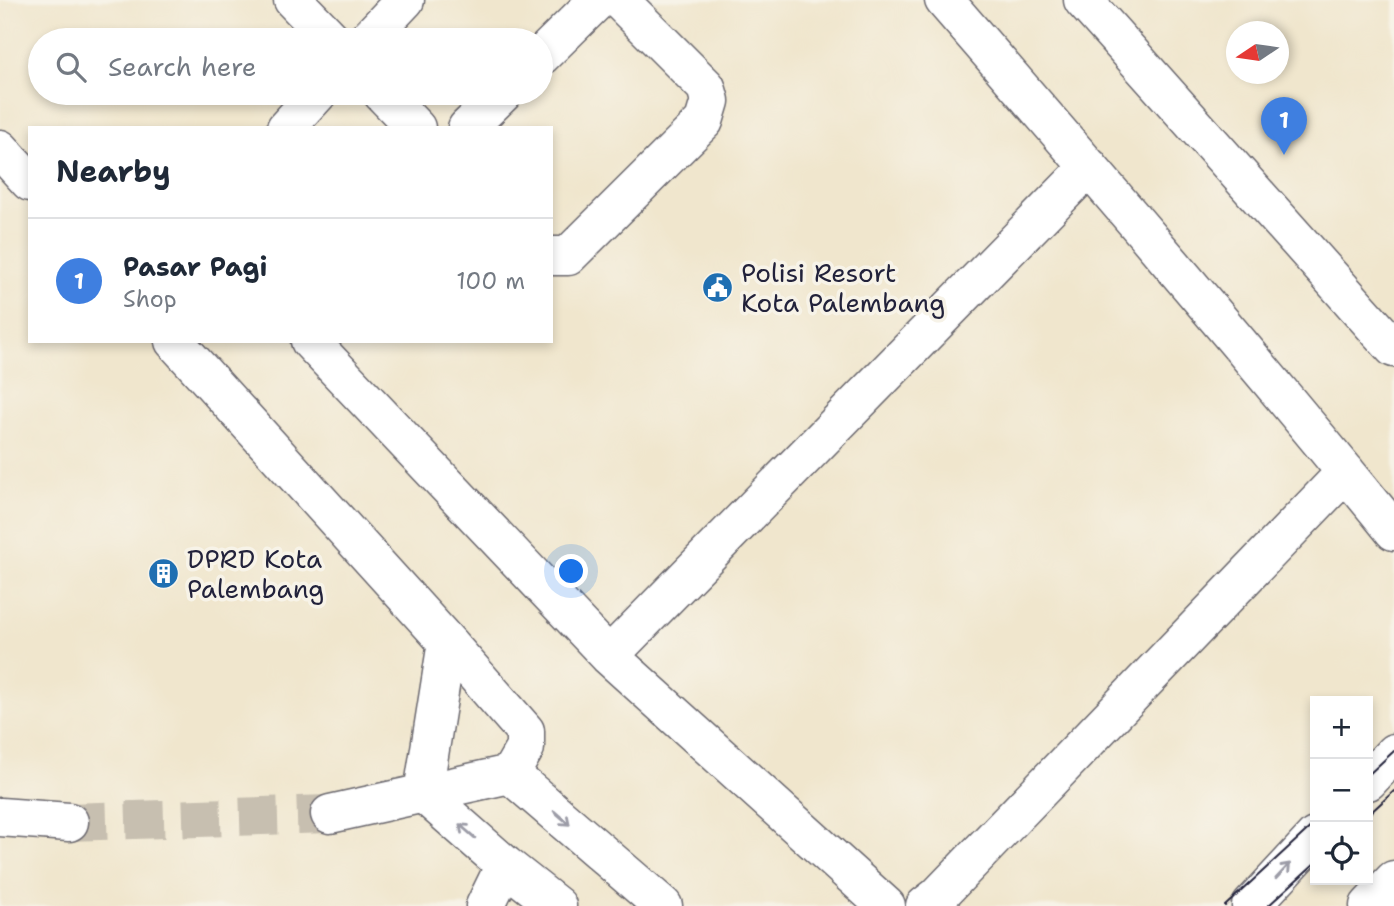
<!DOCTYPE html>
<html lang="en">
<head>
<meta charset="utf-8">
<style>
  :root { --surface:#fff; --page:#f6f6f7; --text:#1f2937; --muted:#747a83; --line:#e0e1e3; --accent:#1f6fb2 }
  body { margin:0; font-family:"Shantell Sans",sans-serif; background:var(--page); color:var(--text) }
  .controls { position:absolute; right:21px; bottom:21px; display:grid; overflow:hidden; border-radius:0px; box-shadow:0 4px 10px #0003 }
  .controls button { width:63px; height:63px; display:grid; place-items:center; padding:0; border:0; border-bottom:2px solid var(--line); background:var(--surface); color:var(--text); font:35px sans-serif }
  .compass { position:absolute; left:1226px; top:21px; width:63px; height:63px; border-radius:50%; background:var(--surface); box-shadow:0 4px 10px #0003; rotate:257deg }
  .you { position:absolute; left:572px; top:572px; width:24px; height:24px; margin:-18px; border:5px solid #fff; border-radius:50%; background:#1a73e8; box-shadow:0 0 0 10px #1a73e833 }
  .badge { display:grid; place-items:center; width:46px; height:46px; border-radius:50%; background:var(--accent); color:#fff; font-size:23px; font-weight:700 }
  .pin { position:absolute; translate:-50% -58px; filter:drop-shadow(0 2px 4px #0008) }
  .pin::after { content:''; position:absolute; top:37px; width:24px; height:21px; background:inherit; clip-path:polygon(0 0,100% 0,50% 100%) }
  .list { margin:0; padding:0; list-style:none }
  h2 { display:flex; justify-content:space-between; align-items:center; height:91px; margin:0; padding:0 28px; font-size:30px }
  h2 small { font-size:23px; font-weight:400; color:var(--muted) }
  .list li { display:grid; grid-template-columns:46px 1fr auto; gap:21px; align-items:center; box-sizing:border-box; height:126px; padding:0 28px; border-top:2px solid var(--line) }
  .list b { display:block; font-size:26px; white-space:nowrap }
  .list p { margin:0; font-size:23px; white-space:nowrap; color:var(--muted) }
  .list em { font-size:23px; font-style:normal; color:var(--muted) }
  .icon { flex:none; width:38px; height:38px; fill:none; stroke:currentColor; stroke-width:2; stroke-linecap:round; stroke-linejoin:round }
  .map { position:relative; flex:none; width:1394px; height:906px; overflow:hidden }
  .search { position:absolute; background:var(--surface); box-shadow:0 4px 10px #0003; left:28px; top:28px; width:525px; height:77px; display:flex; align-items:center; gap:18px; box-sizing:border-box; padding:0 24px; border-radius:38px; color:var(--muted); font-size:26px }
  .panel { position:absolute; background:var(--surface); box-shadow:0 4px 10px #0003; left:28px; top:126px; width:525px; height:217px; border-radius:0px }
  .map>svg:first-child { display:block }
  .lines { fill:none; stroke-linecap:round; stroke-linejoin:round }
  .minor-tunnel { stroke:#c7bfb0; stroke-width:38; stroke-dasharray:38 19; stroke-linecap:butt }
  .minor-casing { stroke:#6a676e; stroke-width:41 }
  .highway-casing { stroke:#6a676e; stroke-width:41 }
  .minor { stroke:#fff; stroke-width:38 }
  .highway { stroke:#fff; stroke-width:38 }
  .tram { stroke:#22223b; stroke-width:2 }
  .oneway { stroke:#9c9ca7 }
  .labels { text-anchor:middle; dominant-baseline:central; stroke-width:7; stroke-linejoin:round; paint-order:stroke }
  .poi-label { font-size:26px; fill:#22223b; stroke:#f7f3e8; text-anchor:start }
</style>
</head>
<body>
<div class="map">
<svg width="1394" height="906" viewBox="0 0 1394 906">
  <rect width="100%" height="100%" fill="#f7f3e8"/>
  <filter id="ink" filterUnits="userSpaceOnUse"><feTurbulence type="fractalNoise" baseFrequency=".0143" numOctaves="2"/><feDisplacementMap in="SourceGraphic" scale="14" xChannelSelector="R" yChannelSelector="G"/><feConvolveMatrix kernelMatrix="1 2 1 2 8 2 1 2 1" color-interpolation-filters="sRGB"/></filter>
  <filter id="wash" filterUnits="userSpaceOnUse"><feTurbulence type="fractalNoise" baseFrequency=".00686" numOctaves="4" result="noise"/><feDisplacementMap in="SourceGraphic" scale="28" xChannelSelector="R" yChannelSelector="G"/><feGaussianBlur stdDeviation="1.57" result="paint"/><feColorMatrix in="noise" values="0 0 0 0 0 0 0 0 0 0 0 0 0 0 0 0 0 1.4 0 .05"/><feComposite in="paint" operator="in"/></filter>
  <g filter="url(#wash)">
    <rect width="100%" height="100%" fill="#f0e6cd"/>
  </g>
  <g filter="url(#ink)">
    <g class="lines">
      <path class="minor-tunnel" d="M69,822L330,814"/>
      <defs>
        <path id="minor" d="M293,0L332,40
          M944,0C1096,175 1248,351 1394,531
          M1083,0L1394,348
          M367,40L405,0
          M541,56L598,0
          M382,93L416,128
          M286,128L318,93
          M467,128L503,93
          M0,149L30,182
          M551,256H568L704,121L710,101L706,87L619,0
          M174,341L447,642L525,731V748L510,774L330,814
          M310,341L609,656L886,906
          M609,656L1089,167
          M510,774L663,906
          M423,793L505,865L557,906
          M423,793L447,642
          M0,817L69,822
          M485,906L505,865
          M925,906L938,896L1346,472"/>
        <path id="highway" d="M1368,781L1394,753
          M1251,906L1315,837
          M1369,906L1394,880"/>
      </defs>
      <use href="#minor" class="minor-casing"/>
      <use href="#highway" class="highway-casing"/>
      <use href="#minor" class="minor"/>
      <use href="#highway" class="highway"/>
      <path class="tram" d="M1368,775L1394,751
        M1368,815L1394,791
        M1225,906L1315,823
        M1268,906L1315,863"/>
    </g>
    <defs><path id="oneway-shaft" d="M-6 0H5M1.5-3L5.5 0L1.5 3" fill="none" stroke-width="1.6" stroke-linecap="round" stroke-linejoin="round" transform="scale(1.75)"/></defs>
    <g class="oneway">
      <use href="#oneway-shaft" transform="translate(562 818) rotate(41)"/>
      <use href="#oneway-shaft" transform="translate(467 831) rotate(-139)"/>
      <use href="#oneway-shaft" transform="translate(1283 871) rotate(-47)"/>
    </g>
  </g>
  <defs>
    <symbol id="civic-disc" viewBox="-11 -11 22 22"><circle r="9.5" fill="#1f6fb2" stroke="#f7f3e8"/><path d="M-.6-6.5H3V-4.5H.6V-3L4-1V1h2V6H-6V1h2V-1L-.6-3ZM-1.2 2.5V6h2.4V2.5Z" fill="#fff"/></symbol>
    <symbol id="building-disc" viewBox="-11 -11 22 22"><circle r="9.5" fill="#1f6fb2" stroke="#f7f3e8"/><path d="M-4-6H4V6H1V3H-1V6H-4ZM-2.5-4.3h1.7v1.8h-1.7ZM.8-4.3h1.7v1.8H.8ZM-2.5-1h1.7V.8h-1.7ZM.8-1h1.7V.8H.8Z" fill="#fff"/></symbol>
  </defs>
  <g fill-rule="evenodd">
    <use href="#civic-disc" x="700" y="270" width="35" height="35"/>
    <use href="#building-disc" x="146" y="556" width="35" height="35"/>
  </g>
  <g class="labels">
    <g class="poi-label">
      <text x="741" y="272">Polisi Resort<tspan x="741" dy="30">Kota Palembang</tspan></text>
      <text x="187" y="558">DPRD Kota<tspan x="187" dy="30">Palembang</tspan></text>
    </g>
  </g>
</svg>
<div class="controls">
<button>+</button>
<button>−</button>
<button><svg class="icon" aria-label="locate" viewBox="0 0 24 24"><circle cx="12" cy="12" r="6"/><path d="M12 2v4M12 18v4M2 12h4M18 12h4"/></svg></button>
</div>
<svg class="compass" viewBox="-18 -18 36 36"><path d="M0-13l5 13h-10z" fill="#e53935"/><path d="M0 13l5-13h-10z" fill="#747a83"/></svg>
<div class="you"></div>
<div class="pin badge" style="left:1284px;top:155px;background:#3f7fe0">1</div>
<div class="search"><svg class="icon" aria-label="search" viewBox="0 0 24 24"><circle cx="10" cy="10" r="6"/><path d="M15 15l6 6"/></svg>Search here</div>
<section class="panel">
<h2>Nearby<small></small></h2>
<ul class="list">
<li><span class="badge" style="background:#3f7fe0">1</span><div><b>Pasar Pagi</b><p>Shop</p></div><em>100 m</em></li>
</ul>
</section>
</div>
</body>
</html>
